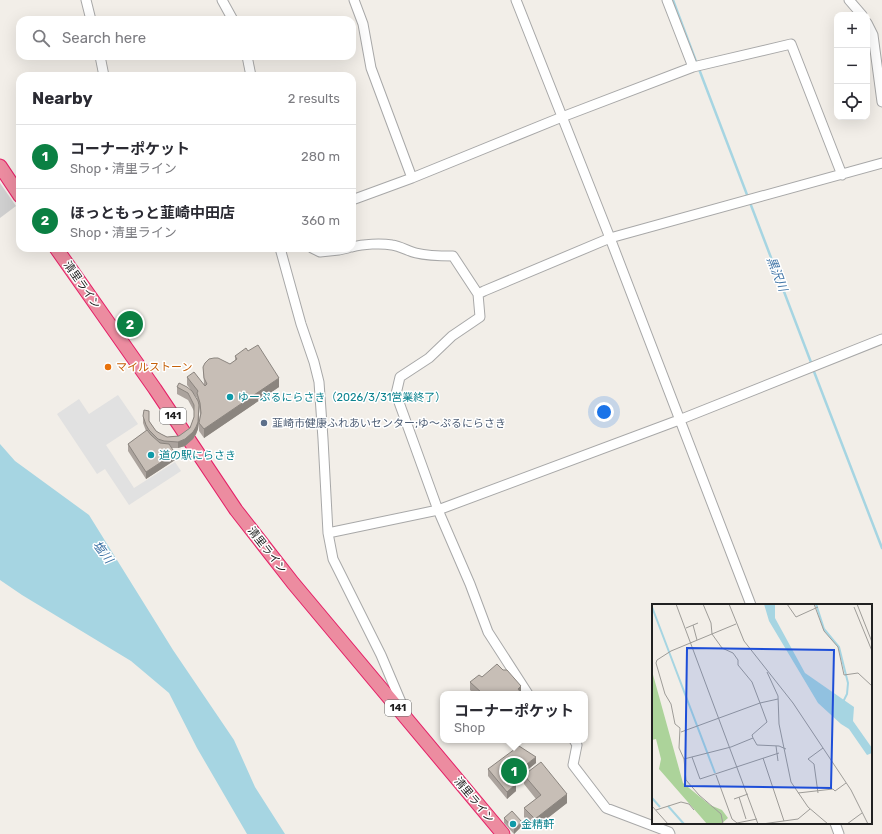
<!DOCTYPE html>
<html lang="en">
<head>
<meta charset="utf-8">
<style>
  :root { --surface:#fff; --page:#f7f7f7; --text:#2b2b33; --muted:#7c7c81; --line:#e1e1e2; --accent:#0b8043 }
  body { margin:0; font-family:Rubik,"Noto Sans JP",sans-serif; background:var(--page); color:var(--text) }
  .controls { position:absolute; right:12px; top:12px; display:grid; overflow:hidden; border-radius:8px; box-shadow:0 4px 16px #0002 }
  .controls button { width:36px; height:36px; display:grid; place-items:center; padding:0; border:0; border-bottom:1px solid var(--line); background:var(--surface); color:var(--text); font:20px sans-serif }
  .you { position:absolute; left:604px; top:412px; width:14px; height:14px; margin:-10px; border:3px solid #fff; border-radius:50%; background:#1a73e8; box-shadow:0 0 0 6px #1a73e833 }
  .badge { display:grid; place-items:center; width:26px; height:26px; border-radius:50%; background:var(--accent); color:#fff; font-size:13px; font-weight:700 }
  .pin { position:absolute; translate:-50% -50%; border:2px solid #fff; box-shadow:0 1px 4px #0006 }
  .popup { position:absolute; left:440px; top:691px; width:148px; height:52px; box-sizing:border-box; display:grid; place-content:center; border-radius:8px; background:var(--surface); filter:drop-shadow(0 1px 3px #0005); font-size:13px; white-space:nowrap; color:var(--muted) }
  .popup b { font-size:15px; color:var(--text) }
  .popup::after { content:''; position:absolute; left:50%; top:100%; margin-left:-8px; border:8px solid transparent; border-top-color:var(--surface) }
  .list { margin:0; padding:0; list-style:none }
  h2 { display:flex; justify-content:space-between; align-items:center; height:52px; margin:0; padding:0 16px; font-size:17px }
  h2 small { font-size:13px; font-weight:400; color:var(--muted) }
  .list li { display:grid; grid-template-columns:26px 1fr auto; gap:12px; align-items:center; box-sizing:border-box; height:64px; padding:0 16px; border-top:1px solid var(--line) }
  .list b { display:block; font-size:15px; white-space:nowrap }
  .list p { margin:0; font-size:13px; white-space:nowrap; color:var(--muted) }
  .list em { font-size:13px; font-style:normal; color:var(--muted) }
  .icon { flex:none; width:22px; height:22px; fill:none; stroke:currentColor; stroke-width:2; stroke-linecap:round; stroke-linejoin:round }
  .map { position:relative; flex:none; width:882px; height:834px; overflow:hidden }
  .search { position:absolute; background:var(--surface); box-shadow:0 4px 16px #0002; left:16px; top:16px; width:340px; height:44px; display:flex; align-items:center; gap:10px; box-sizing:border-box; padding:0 14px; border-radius:12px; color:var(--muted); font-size:15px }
  .panel { position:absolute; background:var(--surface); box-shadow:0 4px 16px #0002; left:16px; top:72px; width:340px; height:180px; border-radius:12px }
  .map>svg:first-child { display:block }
  .religious { fill:#cfcfcf }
  .parking { fill:#e1e1e1 }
  .water { fill:#a6d5e2 }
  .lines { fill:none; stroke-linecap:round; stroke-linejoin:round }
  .stream { stroke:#a6d5e2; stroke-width:2.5 }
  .minor-casing { stroke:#a8a8a8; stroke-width:11 }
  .highway-casing { stroke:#e51f67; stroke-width:15 }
  .minor { stroke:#fff; stroke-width:9 }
  .highway { stroke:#ec8ca0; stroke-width:13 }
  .wall { fill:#aba39d; fill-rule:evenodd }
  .shaded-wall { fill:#8b857f }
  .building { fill:#c7beb6; stroke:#8b857f }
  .food-dot { fill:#e8710a; stroke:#fff; stroke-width:1.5 }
  .culture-dot { fill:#0f9aa8; stroke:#fff; stroke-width:1.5 }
  .service-dot { fill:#5c6f8a; stroke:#fff; stroke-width:1.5 }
  .labels { text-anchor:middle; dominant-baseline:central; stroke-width:3; stroke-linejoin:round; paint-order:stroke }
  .shield { fill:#fff; stroke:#646464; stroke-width:1 }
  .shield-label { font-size:10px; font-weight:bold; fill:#212121 }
  .street-label { font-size:11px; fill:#212121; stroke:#fff }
  .food-label { font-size:11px; fill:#c56008; stroke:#fff; text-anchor:start }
  .culture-label { font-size:11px; fill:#0d838f; stroke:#fff; text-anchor:start }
  .service-label { font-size:11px; fill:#4e5e75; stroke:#fff; text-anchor:start }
  .water-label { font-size:12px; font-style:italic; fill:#4276a7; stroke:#fff }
  .inset-river { fill:none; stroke:#a6d5e2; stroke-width:2 }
  .inset-road { fill:none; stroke:#9e9c98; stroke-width:1 }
  .view { fill:#1d4ed8; fill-opacity:0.15; stroke:#1d4ed8; stroke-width:2 }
  .inset-edge { fill:none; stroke:#212121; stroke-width:2 }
</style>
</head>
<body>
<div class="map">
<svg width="882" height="834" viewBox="0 0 882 834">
  <rect width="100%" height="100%" fill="#f2eee8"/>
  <path class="religious" d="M0,183L16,206L0,218Z"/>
  <path class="parking" d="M118,395L138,424L106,445L134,488L175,462L181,471L129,505L105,469L97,474L57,414L79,399L89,414Z"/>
  <path class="water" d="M0,444L15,461L89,515L173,650L234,740L255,787L285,834H247L197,748L169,693L131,661L22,595L0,580Z"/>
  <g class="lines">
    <path class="stream" d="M673,0L697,64
      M699,69L812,365
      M813,369L882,548"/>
    <defs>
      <path id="minor" d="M86,0L91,20
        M222,0L233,20
        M354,0L363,24L371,68L412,178
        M516,0L610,238L751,605
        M667,0L693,67
        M849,0L862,15
        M867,23L873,35L882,102
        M100,56L104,76
        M247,56L251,76
        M352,200L412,178L562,117L693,67L791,44L842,175
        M352,247C363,244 381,243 392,245C400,246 408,251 416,253C428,256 441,256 453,256L478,294L484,291L610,238L882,163
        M280,248L301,324L314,362L319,382L323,439L328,533L333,559L381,655L406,714
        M312,248L320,252L339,250L348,248
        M478,294L480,317L452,336L429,358L400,377L396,394L438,510L470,584L488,632L528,694
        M328,533L438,510L679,420L882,339
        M574,740L577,745L573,765L606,808L669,832L670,834
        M835,823L839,834"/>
      <path id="highway" d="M0,166L20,196
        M56,248L155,389L236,510L293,583L503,834"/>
    </defs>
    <use href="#minor" class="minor-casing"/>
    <use href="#highway" class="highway-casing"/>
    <use href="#minor" class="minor"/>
    <use href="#highway" class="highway"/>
  </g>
  <path class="wall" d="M248,351L279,387L204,438L199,431V424L198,429L196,434L193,439L185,446L178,448H171L175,460L146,479L128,451V444L146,431L143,423V416L149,421L156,431L161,434L167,437L179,436L190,428L194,417V411L188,400L177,394V387L191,390L187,385V377L204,384L203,367L230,364L235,361V356ZM192,392L197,398V400ZM199,407L200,414L199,422Z
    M482,677L521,692L522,694H474L470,690V682Z
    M536,763L513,781L516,791L507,799L488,776V769Z
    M524,775L567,803L535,828L524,817V808L536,799L524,784Z
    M504,818L522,826L514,834L504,823Z"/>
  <path class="shaded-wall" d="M279,378V387L204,438V429Z
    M199,416L198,429L196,434L193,439L185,446L178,448V442L185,439Z
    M175,453V460L146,479V472Z
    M521,686V694L518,689Z
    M536,757V763L510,784V777Z
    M516,784V791L507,799V792Z
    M567,794V803L535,828V819Z
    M522,822V826L514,834V829Z"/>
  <path class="building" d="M258,345L279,378L204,429L199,423L201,413L200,403L197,393L198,391L187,377L194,372L205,386L207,384L204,378L203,367L205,363L209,359L214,358H218L230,364L237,359L235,356L246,348L248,351Z
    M179,383L187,387L192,391L198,401L199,405L198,422L196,427L193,432L185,439L178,442L164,441L158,439L149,430L146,425L143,416L144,410L149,411V421L156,431L161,434L167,437L179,436L190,428L194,417V405L188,393L177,387Z
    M147,430L151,435L160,443L169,444L175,453L146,472L128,444Z
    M497,664L503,670H507L521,686L518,689L522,694H483L470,682L479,675L482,677Z
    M519,746L536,757L510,777L516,784L507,792L488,769Z
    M541,762L567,794L535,819L524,808L541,795L524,775Z
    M512,811L522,822L514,829L504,818Z"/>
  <circle class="food-dot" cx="108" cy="367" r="4"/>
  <g class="culture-dot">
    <circle cx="230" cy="397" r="4"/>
    <circle cx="151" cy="455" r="4"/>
    <circle cx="513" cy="824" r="4"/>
  </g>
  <circle class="service-dot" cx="264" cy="423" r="4"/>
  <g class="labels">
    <g class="shield">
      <rect x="160" y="408" width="26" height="16" rx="3"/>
      <rect x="385" y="700" width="26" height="16" rx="3"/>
    </g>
    <g class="shield-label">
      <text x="173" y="416">141</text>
      <text x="398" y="708">141</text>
    </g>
    <g class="street-label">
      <text transform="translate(82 285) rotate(55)">清里ライン</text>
      <text transform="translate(267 550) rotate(52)">清里ライン</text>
      <text transform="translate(474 800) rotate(50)">清里ライン</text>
    </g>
    <g class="food-label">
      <text x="116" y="367">マイルストーン</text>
    </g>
    <g class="culture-label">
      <text x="238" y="397">ゆーぷるにらさき（2026/3/31営業終了）</text>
      <text x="159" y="455">道の駅にらさき</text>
      <text x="521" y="824">金精軒</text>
    </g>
    <g class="service-label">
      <text x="272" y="423">韮崎市健康ふれあいセンター;ゆ～ぷるにらさき</text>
    </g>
    <g class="water-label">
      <text transform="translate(777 274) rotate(69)">黒沢川</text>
      <text transform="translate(103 552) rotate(53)">塩川</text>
    </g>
  </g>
  <g transform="translate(652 604)">
    <rect width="220" height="220" fill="#f2eee8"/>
    <path d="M0,67L31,179L58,201L70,206L76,214L69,220H55L7,165L9,155L4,135L0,136Z" fill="#acd39a"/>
    <path d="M112,0H123V14L153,69L202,103L201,117L220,144V149L215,151L197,125L189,120L166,99L117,17Z" fill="#a6d5e2"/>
    <path class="inset-river" d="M164,0L172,25L187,43L196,79L195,90L191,98M0,3L63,169M0,194L8,203M16,202L32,220"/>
    <path class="inset-road" d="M24,0L106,220M51,0L59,19L60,30L70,44L81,49L86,56V61L100,78L108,99L115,118L100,131L101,134M77,0L92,37L141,99L199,186L216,220M135,0L144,13L166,3M162,0L172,27L186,43L192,71L206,69L220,82M205,0L220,38M202,3L220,47M41,21L45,36M34,24L46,19M115,68L126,92L127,120L139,178L156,203L176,220M29,128L108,99L126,95M124,142L126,157M40,153L48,175L127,149M111,154L132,217M32,155L79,143L101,134L105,141L127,142L134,145M64,171L80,215L85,219L105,215M146,189L181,185L183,187L194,179M166,189L162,160L156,155L171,144M87,193L94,215M82,195L96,190M0,202L16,220M4,206L29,198L37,200L42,206M71,220L69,210L47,191L34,176L32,155L27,144L28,124L23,120L19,100L13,90L4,59L5,56L19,47L84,20M110,220L146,215L158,205M195,220L210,209"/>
    <path class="view" d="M35,44L182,46L179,184L33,182Z"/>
    <rect width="220" height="220" class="inset-edge"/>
  </g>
</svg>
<div class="controls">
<button>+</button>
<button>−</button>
<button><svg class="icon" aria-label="locate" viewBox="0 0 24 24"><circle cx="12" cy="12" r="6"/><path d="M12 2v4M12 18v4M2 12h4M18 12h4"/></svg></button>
</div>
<div class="you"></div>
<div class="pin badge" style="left:514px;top:771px">1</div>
<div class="popup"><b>コーナーポケット</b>Shop</div>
<div class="pin badge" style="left:130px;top:324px">2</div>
<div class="search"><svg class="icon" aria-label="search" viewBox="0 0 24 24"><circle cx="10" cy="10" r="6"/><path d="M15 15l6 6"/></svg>Search here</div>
<section class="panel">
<h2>Nearby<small>2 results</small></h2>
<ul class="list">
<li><span class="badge">1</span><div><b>コーナーポケット</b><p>Shop · 清里ライン</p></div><em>280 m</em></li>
<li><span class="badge">2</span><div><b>ほっともっと韮崎中田店</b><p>Shop · 清里ライン</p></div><em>360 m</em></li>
</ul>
</section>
</div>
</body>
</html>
